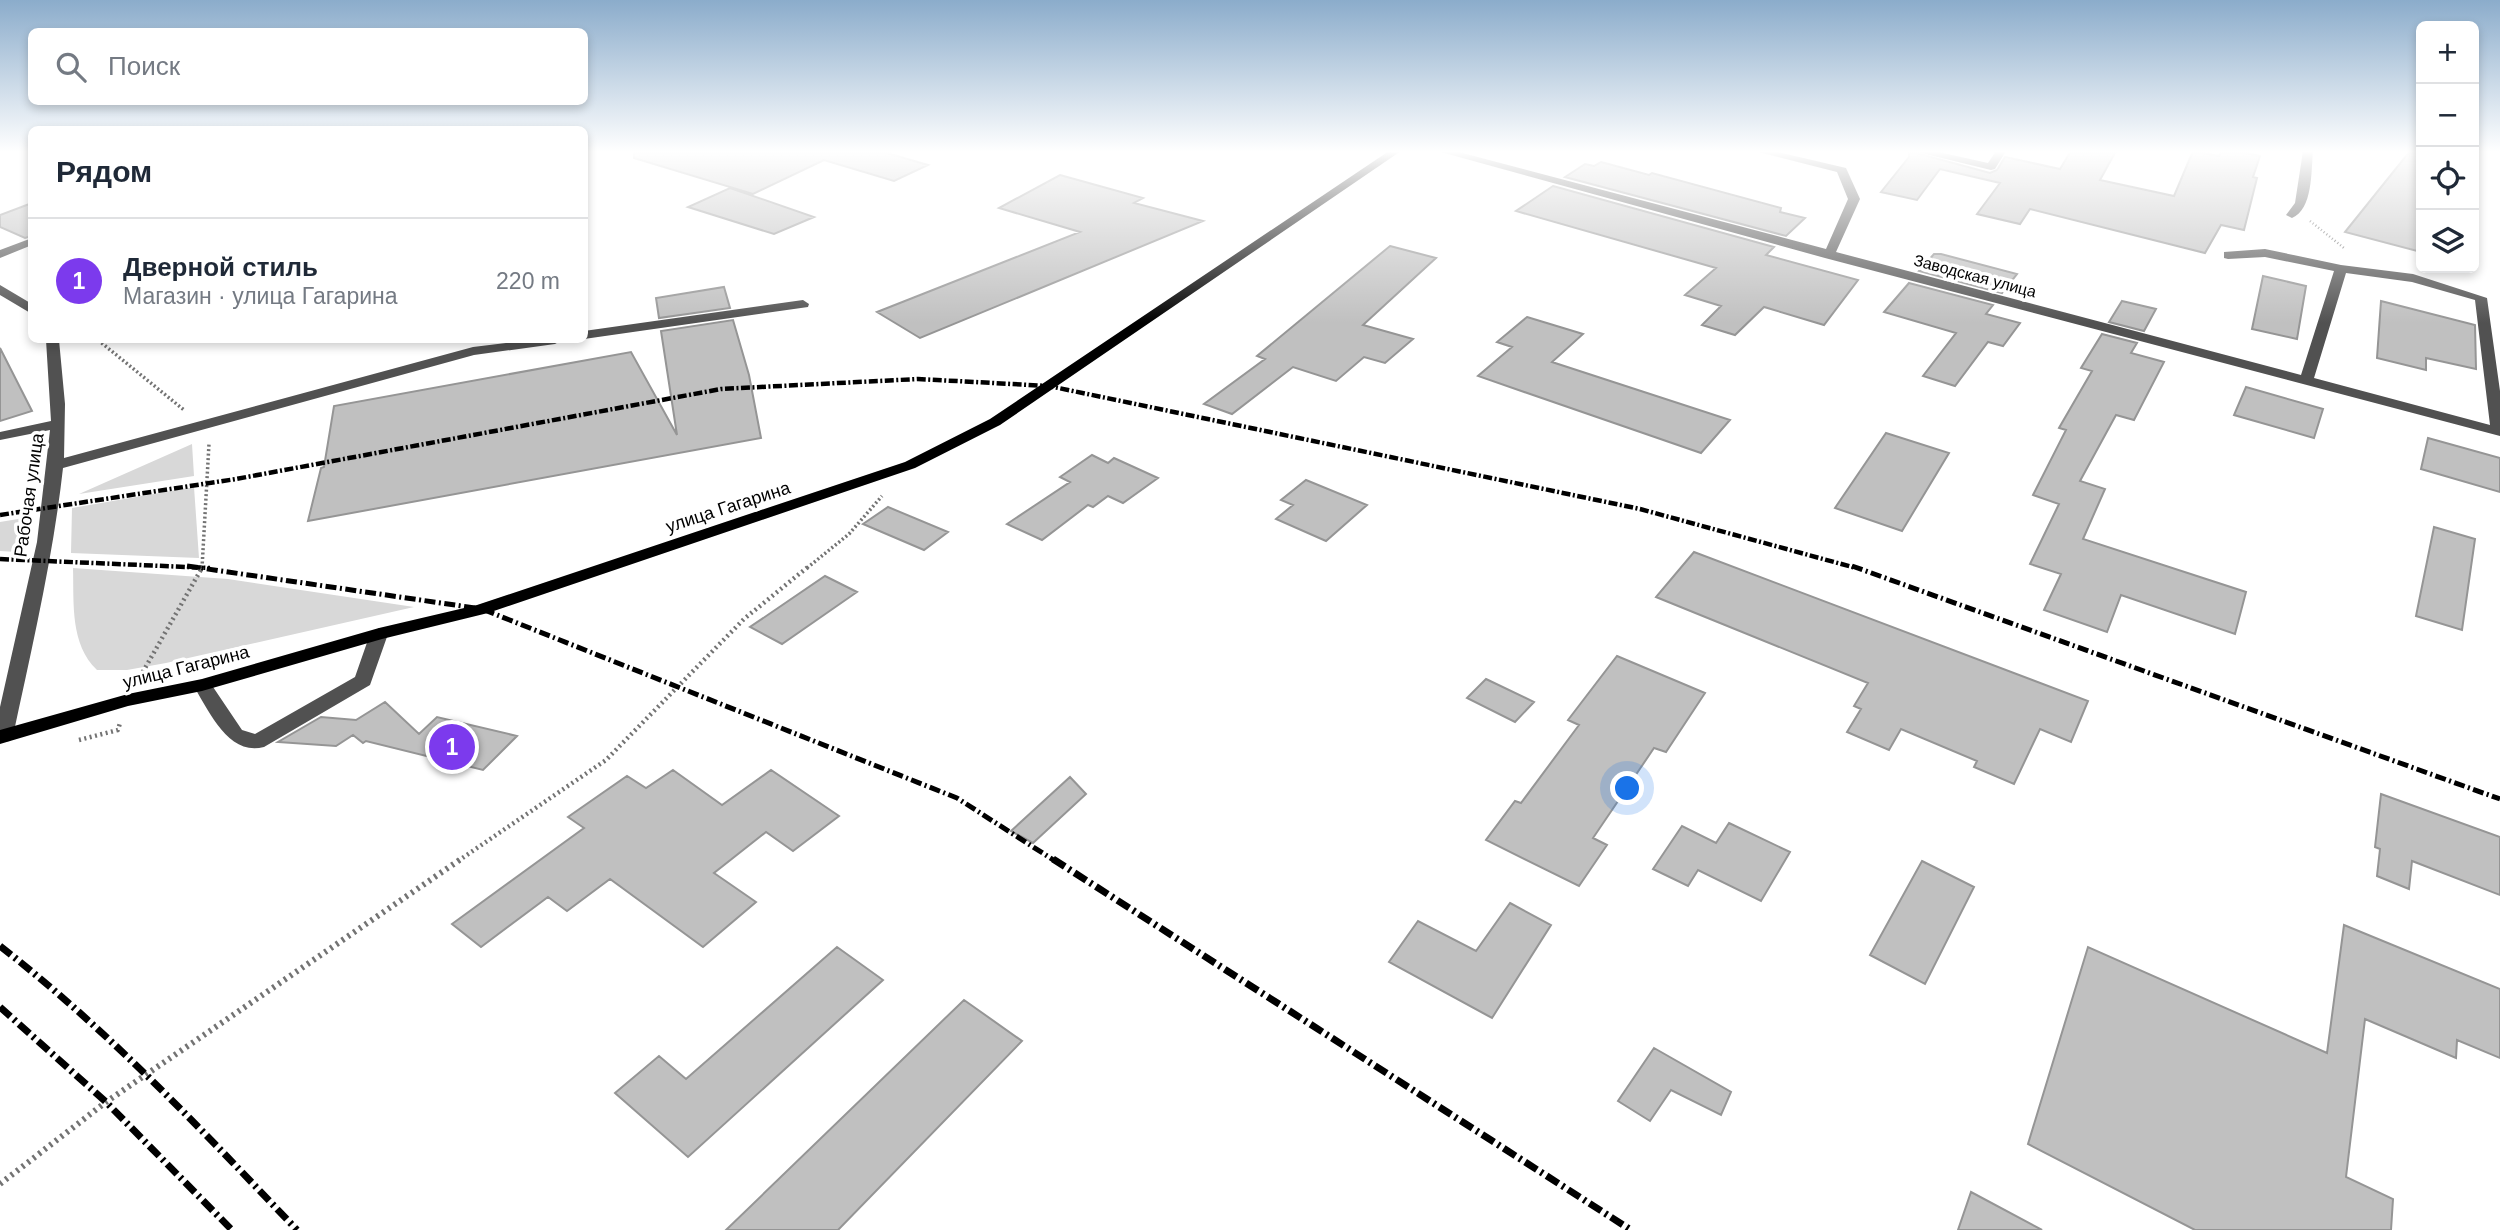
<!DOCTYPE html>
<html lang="ru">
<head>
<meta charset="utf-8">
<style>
  :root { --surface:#fff; --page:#f2f2f3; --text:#1f2937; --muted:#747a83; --line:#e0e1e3; --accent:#7c3aed }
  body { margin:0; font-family:Arial,sans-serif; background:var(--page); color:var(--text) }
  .controls { position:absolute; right:21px; top:21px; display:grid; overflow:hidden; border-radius:10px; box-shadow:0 4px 10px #0003 }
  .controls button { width:63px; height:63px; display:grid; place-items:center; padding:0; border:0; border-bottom:2px solid var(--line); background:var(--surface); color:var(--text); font:35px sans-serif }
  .you { position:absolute; left:1628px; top:789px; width:24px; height:24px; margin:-18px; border:5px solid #fff; border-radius:50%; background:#1a73e8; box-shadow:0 0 0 10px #1a73e833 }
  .badge { display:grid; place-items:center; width:46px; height:46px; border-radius:50%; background:var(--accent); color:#fff; font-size:23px; font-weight:700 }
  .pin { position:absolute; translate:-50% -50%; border:4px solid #fff; box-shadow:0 2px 7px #0006 }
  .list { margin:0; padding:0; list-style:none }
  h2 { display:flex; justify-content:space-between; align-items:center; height:91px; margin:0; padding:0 28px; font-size:30px }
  h2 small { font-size:23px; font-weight:400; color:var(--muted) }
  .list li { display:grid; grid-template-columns:46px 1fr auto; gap:21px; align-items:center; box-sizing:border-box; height:126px; padding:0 28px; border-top:2px solid var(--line) }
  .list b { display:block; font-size:26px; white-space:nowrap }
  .list p { margin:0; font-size:23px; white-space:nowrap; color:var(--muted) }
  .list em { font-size:23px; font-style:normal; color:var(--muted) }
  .icon { flex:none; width:38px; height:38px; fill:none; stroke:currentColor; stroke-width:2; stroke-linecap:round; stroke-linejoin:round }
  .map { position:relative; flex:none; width:2500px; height:1230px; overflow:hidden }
  .search { position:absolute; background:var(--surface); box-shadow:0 4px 10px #0003; left:28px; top:28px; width:560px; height:77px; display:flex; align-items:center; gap:18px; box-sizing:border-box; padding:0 24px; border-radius:10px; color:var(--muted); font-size:26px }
  .panel { position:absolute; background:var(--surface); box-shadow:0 4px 10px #0003; left:28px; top:126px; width:560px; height:217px; border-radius:10px }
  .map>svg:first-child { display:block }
  .green { fill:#d8d8d8 }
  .building { fill:#c0c0c0; stroke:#959595; stroke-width:2 }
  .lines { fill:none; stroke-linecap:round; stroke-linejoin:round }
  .path-far3 { stroke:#737373; stroke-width:2.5; stroke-dasharray:1 2.5; stroke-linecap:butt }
  .path-far2 { stroke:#737373; stroke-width:3.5; stroke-dasharray:2 2.5; stroke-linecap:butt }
  .path-far1 { stroke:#737373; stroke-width:4.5; stroke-dasharray:2 3.5; stroke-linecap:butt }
  .path { stroke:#737373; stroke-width:6; stroke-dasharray:2.5 4.5; stroke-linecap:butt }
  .minor { fill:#515151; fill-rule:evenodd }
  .major { fill:#000; fill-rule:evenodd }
  .rail-far2 { stroke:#000; stroke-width:4.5; stroke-dasharray:9 2.5 2 2.5; stroke-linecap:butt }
  .rail-far1 { stroke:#000; stroke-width:5; stroke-dasharray:11 3.5 2 3.5; stroke-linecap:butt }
  .rail { stroke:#000; stroke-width:7; stroke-dasharray:14 4.5 2.5 4.5; stroke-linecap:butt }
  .labels { text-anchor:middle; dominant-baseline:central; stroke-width:7; stroke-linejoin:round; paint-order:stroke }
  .far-street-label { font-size:16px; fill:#000; stroke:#fff }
  .street-label { font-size:18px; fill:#000; stroke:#fff }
</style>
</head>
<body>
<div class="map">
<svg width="2500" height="1230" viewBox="0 0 2500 1230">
  <rect width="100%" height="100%" fill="#fff"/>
  <path class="green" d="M192,444L194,476L79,494Z
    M194,487L199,558L71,553L72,508Z
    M24,518L17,552L0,551V522Z
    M73,568L228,579L414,607L166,663L127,670H97C70,644 74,604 73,568Z"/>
  <path class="building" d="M634,151H880L928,165L894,181L824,160L753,194L634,158Z
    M1909,151L1990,173L1997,170L2005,157L2060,169L2071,151H2116L2100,180L2174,196L2193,151L2219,156L2221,151H2235L2260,156L2253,177L2257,178L2244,230L2221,225L2205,253L2030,209L2020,224L1977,214L2000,183L1940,169L1917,200L1881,192L1909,157Z
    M2410,151H2421V252L2345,232Z
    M1601,162L1649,175L1652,173L1781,208L1780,212L1805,218L1786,236L1565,177L1585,164L1594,166Z
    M1060,175L1143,198L1134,203L1203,221L920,338L877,312L1080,232L999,208Z
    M1553,186L1774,247L1766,255L1858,280L1824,325L1764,307L1735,335L1702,325L1721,306L1685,295L1716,268L1516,211Z
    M730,188L814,217L774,234L688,207Z
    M32,203V236L25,238L0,227V215Z
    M1390,246L1436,258L1363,325L1413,339L1385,363L1364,357L1336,381L1293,367L1232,414L1204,404L1265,359L1257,356Z
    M1934,254H1941L2017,274L2002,293L1919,271Z
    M2263,276L2306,286L2297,339L2252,329Z
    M1909,283L1993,305L1986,314L2020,323L2003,346L1988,342L1955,386L1923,376L1956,333L1884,312Z
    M724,287L730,308L659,318L656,298Z
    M2122,301L2156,309L2144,331L2109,322Z
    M2381,301L2475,325L2476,369L2426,358V370L2377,358Z
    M1527,317L1583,334L1552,362L1730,420L1701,453L1478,376L1512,347L1497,342Z
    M733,320L749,375L761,438L308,521L321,468L324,467L334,406L631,352L677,435L661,331Z
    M2102,334L2137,343L2131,353L2164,362L2134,420L2116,415L2080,481L2105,489L2083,539L2246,592L2235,634L2121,595L2107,632L2044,610L2061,574L2030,564L2059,504L2033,495L2066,430L2059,428L2092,371L2081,368Z
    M0,348L32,411L0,421Z
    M2246,387L2323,409L2314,438L2234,415Z
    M1886,433L1949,453L1902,531L1835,508Z
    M2428,438L2500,458V492L2421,469Z
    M1092,455L1108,463L1114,458L1158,478L1123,503L1108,496L1093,507L1088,505L1042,540L1007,524L1070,482L1060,477Z
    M1306,480L1367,505L1326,541L1276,519L1293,505L1281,500Z
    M888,507L948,532L924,550L863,524Z
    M2434,527L2475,539L2462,630L2416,616Z
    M1694,552L2088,701L2071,742L2040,729L2014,784L1974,767L1977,761L1901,729L1889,750L1847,732L1861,709L1854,706L1868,683L1656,597Z
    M825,576L857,592L782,644L750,627Z
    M1617,656L1705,693L1666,752L1654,748L1593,838L1607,845L1579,886L1486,840L1515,801L1521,803L1579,725L1568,720Z
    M1486,679L1534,702L1515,722L1467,698Z
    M385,702L419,734L437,717L517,736L483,770L366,741L363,743L353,735L336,746L278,742L321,717L356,720Z
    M673,770L722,805L771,770L839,816L793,851L766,832L714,873L756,902L703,947L610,879L567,911L548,897L481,947L452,924L584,828L568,817L627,776L646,788Z
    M1070,777L1086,794L1033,843L1011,831Z
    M2381,794L2500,837V895L2412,861L2409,889L2377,876L2380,849L2375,847Z
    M1729,823L1790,852L1761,901L1698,870L1688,886L1653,869L1682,826L1716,843Z
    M1922,861L1974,887L1925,984L1870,955Z
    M1510,903L1551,925L1492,1018L1389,962L1418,921L1476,951Z
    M2344,925L2500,989V1058L2457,1040L2456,1058L2365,1019L2346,1177L2393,1199L2391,1230H2195L2028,1144L2088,947L2327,1053Z
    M837,947L883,980L688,1157L615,1093L659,1056L686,1079Z
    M964,1000L1022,1041L838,1230H726Z
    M1654,1048L1731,1092L1721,1115L1671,1090L1650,1121L1618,1101Z
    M1971,1192L2042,1230H1958Z"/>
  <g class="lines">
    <path class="path-far3" d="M2310,221L2344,248"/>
    <path class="path-far2" d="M98,340L184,410
      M202,568L209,444
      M807,568L849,534L882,496"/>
    <path class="path-far1" d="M140,677L203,566
      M79,740L118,730L120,723
      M458,861L606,760L744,619L809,566"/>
    <path class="path" d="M0,1184L106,1102L461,859"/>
    <path class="minor" d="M1437,151H1455L1826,249L1848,199L1837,172L1754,151H1774L1846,168L1860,199L1836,252L2301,375L2334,271L2265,257L2228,259L2224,258V252L2265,249L2341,265L2413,274L2487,298L2500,391V436L1825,258ZM2346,273L2412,282L2475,300L2490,425L2314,378Z
      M1913,151H1934L1988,163L1996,151H2006L1995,169L1991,170Z
      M2303,151H2313C2311,172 2313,209 2292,218L2286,215L2295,203Z
      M32,238V245L0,258V250Z
      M0,285L32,304V314L0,295Z
      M803,300L809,304L808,307L584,339V331Z
      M46,340H59L65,404L64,458L473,347L529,340H562L555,344L474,355L63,468C53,558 32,647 13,736L10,741L0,742V707L37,542L50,430L0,440V432L51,421Z
      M379,628L388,634L370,685L264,747C228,757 208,709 193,685L195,681H209L242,730L255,734L355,677L370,634Z"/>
    <path class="major" d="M1389,151H1401L1000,425L915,468L488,613L382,639L202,691L128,706L0,744V730L128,694L202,679L379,628L477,605L905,462L990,419Z"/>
    <path class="rail-far2" d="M0,515L236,479L721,389L918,379L1049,386L1640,509L1856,568
      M0,559L210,568"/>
    <path class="rail-far1" d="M187,566L482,609L957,798L1055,861
      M1852,566L2500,799"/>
    <path class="rail" d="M1053,859L1631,1230
      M0,946C109,1031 202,1130 297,1230
      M0,1007L106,1102L232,1230"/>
  </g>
  <linearGradient id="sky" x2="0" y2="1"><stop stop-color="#8baccb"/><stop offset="0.47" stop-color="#fff"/><stop offset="1" stop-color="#fff" stop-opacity="0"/></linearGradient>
  <rect width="2500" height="323" fill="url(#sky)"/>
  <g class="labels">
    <g class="far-street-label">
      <text transform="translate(1975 276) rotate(15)">Заводская улица</text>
    </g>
    <g class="street-label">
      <text transform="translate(29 495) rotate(-82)">Рабочая улица</text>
      <text transform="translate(728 507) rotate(-18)">улица Гагарина</text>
      <text transform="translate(186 667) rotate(-14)">улица Гагарина</text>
    </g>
  </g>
</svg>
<div class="controls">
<button>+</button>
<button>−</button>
<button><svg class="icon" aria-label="locate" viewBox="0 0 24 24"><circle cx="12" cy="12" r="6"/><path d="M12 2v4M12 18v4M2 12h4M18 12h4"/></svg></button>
<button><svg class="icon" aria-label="layers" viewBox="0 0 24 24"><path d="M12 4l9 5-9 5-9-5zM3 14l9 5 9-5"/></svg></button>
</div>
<div class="you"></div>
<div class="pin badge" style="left:452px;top:747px">1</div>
<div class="search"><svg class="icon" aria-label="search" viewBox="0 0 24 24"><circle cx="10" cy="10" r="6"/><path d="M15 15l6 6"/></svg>Поиск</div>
<section class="panel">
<h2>Рядом<small></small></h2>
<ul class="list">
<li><span class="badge">1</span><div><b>Дверной стиль</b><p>Магазин · улица Гагарина</p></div><em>220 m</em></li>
</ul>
</section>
</div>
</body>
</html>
